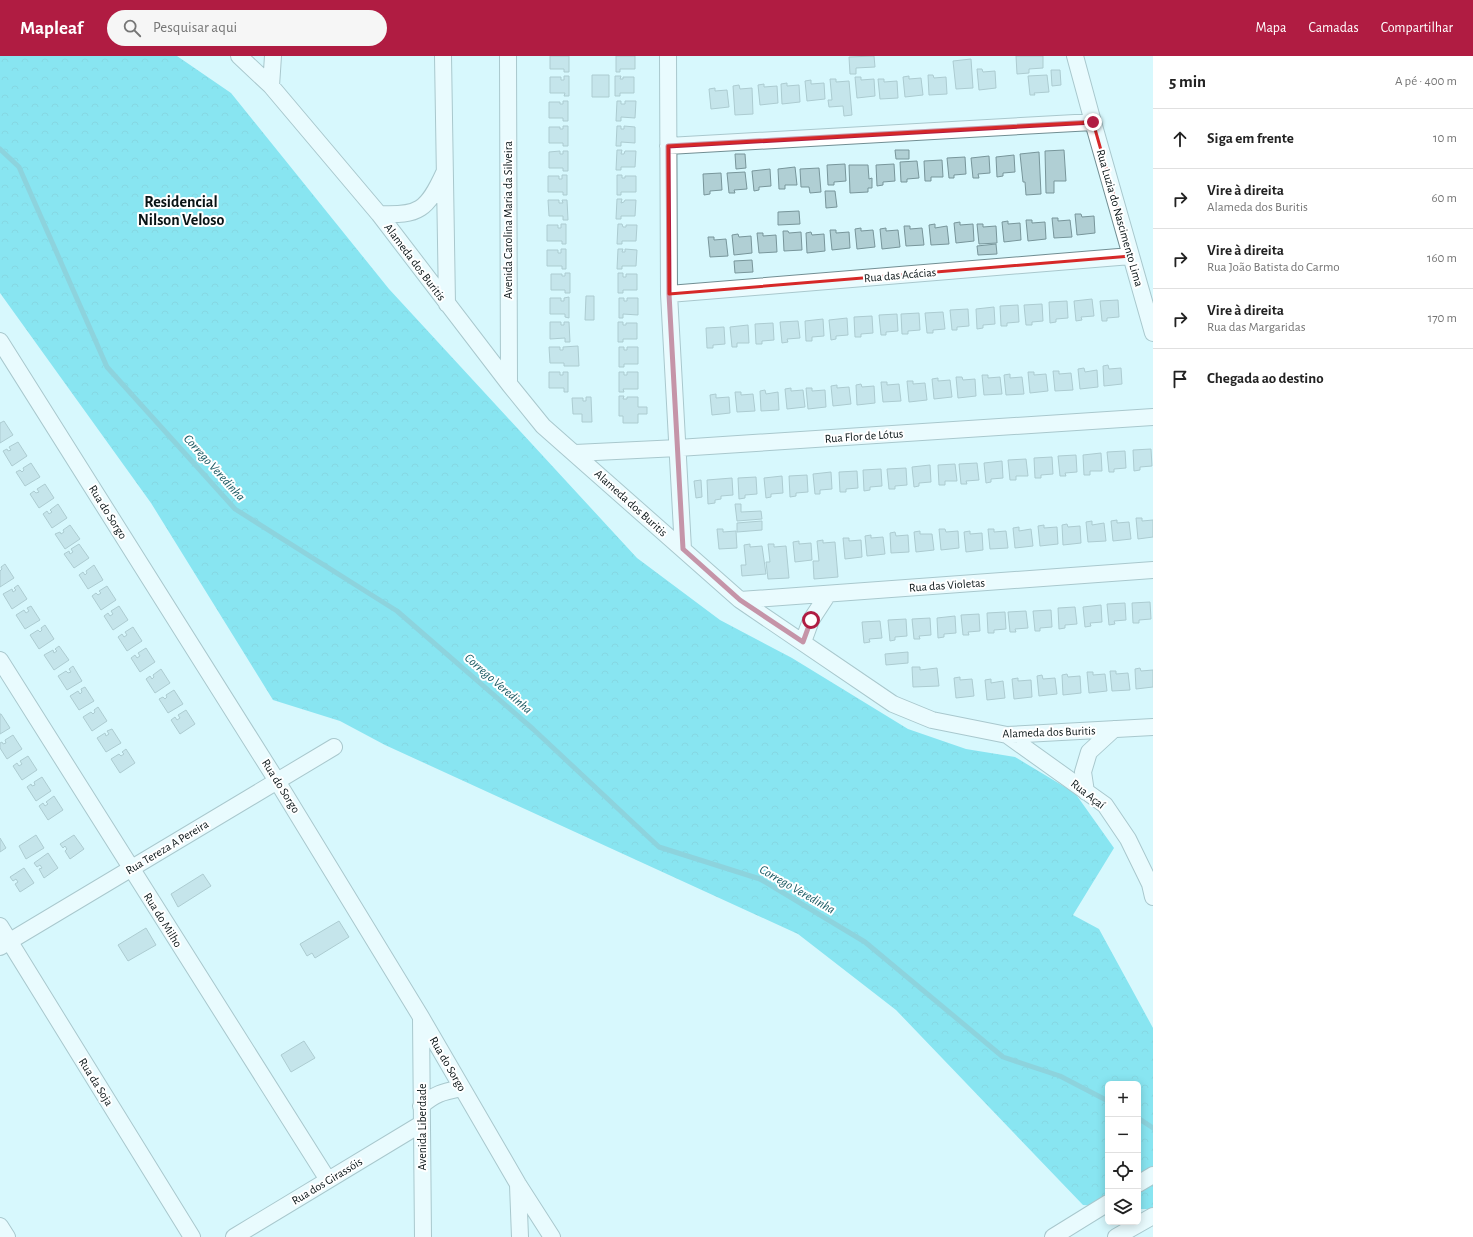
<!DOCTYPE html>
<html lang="pt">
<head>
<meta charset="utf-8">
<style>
  :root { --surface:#fff; --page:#f6f6f6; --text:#222; --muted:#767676; --line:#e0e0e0; --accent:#b01c42 }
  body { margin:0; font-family:"Alegreya Sans",sans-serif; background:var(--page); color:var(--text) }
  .controls { position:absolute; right:12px; bottom:12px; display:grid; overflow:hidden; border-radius:6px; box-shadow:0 2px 10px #0003 }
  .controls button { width:36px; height:36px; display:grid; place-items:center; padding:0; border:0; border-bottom:1px solid var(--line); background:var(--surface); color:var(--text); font:20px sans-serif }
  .stop { position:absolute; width:12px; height:12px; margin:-9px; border:3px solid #b01c42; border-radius:50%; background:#fff }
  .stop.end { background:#b01c42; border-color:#fff; box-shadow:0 1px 4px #0008 }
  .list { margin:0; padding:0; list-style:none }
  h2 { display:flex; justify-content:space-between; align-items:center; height:52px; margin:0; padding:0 16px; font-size:17px }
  h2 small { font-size:13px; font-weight:400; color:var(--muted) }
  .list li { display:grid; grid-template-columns:26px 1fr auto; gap:12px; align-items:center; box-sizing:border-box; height:60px; padding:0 16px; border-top:1px solid var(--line) }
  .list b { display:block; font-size:15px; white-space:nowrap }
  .list p { margin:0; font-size:13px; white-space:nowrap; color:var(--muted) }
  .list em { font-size:13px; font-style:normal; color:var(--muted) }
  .icon { flex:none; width:22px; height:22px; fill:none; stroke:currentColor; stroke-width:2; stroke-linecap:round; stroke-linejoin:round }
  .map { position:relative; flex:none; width:1153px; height:1181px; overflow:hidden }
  header { display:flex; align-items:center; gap:24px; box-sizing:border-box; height:56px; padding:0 20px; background:var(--accent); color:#fff }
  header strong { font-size:19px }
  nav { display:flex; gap:22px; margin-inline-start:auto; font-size:14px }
  .search { width:280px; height:36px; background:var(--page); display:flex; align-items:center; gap:10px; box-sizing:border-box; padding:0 14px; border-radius:22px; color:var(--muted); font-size:15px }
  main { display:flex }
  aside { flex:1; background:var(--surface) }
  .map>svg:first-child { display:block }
  .forest { fill:url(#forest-crowns) }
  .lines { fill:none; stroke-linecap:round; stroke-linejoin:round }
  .stream { stroke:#33a7b7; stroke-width:5 }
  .building { fill:#b0cfd4; stroke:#78969b }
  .minor-casing { stroke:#718e93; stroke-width:18 }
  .minor { stroke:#fff; stroke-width:16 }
  .route { stroke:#b01c42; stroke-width:5 }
  .marked { fill:none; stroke:#d62828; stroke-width:3; stroke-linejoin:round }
  .labels { text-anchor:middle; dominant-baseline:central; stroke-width:4; stroke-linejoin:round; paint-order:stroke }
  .street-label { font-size:12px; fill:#091416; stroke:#fff }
  .water-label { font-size:13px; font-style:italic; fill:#195861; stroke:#fff }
  .district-label { font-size:16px; font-weight:bold; fill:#091416; stroke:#fff }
</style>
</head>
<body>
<header>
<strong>Mapleaf</strong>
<div class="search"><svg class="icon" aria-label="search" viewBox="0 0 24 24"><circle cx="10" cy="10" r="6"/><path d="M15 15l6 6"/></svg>Pesquisar aqui</div>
<nav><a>Mapa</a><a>Camadas</a><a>Compartilhar</a></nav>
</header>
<main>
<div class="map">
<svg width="1153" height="1181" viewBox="0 0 1153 1181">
  <defs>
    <pattern id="forest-crowns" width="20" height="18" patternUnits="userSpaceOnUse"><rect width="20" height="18" fill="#29cee3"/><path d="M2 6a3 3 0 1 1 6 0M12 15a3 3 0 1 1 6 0" fill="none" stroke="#23b0c2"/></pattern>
  </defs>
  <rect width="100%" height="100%" fill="#d7f8fd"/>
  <path class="forest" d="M0,0H177L231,37L389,233L637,502L720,564L792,602L908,673L966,693L1015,701L1075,737L1114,792L1073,859L1099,873L1153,972V1153H1138V1028H1108V1151L1083,1149L896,954L798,878L385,689L340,665L273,644L151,447L0,237Z"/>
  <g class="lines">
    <path class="stream" d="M0,93L19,111L107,311L235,453L397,555L533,673L659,791L760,823L865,886L1003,1001L1060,1020L1108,1045
      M1138,1062L1153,1072"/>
  </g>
  <path class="building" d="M550,0H569V16H564V13H550Z
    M616,0H635V13H620V16H616Z
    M874,0L875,11L856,12V18H850L849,1Z
    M1016,0H1043V12L1029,13V17L1017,18Z
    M971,3L973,32L956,33L953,5Z
    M977,13H982L983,16L995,15L996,32L979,34Z
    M1051,14H1060L1061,29L1052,30Z
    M592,19H609V41H592Z
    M928,19H933L934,22L946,21L947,38L929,39Z
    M1047,19L1049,36L1034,37L1035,39H1030L1028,20Z
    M564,20H569V40H564L565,37H550V21H561V24H564Z
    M615,20H621L620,23H623V21H634V37H620V40H615Z
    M909,20V23L921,22L923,39L905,41L903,21Z
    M855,21H861V24L874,23L875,40L857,42Z
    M830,23H836V26L849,25L852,59L844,60L843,50L829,51L828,44H832Z
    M878,23H884V26L897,25L898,42L880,43Z
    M811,24V28L824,27L825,43L807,45L805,25Z
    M787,27V30L799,29L800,46L782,48L781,28Z
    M764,28V31L777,30L778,47L760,49L758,29Z
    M739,29L740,33L752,32L753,58L735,59L733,30Z
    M715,32V35L727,34L729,51L711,53L709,33Z
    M563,45H568V65H563V62H549V46H560V48H563Z
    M617,45H621V48H625V45H636L635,62L621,61V65H616Z
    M563,70H568V90H563V87H549V71H560V73H563Z
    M617,70H621V73H624V70L635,71V87L621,86V90H616Z
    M617,94H622L621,98H624L625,95H636L635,111H621V114H616Z
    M895,94H909V103H896Z
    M1064,94L1066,125H1054V137H1046L1045,95Z
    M560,95V98H563V95H568V115H563V112H549V96Z
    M1039,96L1041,138L1026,139L1025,126H1023L1020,98Z
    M735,98H745L746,112L736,113Z
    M1014,99L1015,116L1003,117V120L997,121L996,101Z
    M989,100L990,117L978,118L979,122H973L971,102Z
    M965,101L966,118L954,119V122H949L947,102Z
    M942,104L943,121H931V125H925L924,105Z
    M917,105L919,122L907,123V126H901L900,106Z
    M845,108L846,125L834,126V129H828L827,109Z
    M894,108L895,125L883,126V129L877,130L876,109Z
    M849,109H868L869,123L872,122V132H868V136L850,137Z
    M795,111L797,129H785V133H779L778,113Z
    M819,112L821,136L810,137L809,131H801L800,113Z
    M770,113L771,130L759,131V134L754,135L752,115Z
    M745,116L747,133L734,134L735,137H729L727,117Z
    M721,117L722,134L710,135V138L704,139L703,118Z
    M562,119H567V139H563V136H548V120H559V123H562Z
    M617,119H622V122H625V120H636V136H621V139H617Z
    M825,135H835L837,151L826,152Z
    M617,143H622L621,147L624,146L625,144H636L635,160H621V163H616Z
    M548,144H559V147H563L562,144H567L568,164H563V160H549Z
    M799,155L800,168L778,169V156Z
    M1075,158H1081L1082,161L1094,160L1095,177L1077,179Z
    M1052,162H1058V165L1070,164L1072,181L1054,182Z
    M1026,164H1032V167L1045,166L1046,183L1028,185Z
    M1008,165V168L1020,167L1021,184L1004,186L1002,166Z
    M960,166V169L973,168L974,185L956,187L954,167Z
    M561,168H566V188H562V185H547V169H558V172H561Z
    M618,168H622L623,171H626V169H637L636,185H622V188H617Z
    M935,168V172L947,170L949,188L931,189L929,169Z
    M977,168H983V171L996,170L997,187L979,188Z
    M904,170H910V173L922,172L924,189L906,190Z
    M861,172V175L873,174L875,191L857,193L855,173Z
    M886,172V175L898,174L900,191L882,193L880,173Z
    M830,174H836V177L849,176L850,192L832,194Z
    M783,175H788L789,177L801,176L802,194L784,195Z
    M811,176L812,179L824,178L825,195L807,197L806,177Z
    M757,177H763V180L776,179L777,196L759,197Z
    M738,178L739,181L751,180L752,197L734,199L732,179Z
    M708,181H714V184L726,183L728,200L710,201Z
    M996,188L997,198L978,199L977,190Z
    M561,193H566V213H562V210H547V194H558V197H561Z
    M618,193H623L622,196H625V193L637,194L636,210H622V213H617Z
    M752,204L753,216L735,217L734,205Z
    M565,217H570V237H565V234H551V218H562V220H565Z
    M618,217H623V221H626V218H637V234H623V237H618Z
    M586,240H594V264H585Z
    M569,241V262L565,261V258H550V242H561V245H564V242Z
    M619,242H624V245H627V242H638V259L623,258V262H619Z
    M1092,243L1094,260L1081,261L1082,264L1076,265L1074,245Z
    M1118,244L1119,261L1107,262V265H1102L1100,245Z
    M1067,245L1068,262L1056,263V266L1050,267L1049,246Z
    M1042,248L1043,265L1032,266V269H1026L1024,249Z
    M1018,249L1019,266L1007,267V270H1001L1000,250Z
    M994,251L995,268L983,269V272L977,273L976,253Z
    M968,253L969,270L957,271V274H952L950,254Z
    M943,256L945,273L933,274V277H927L925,257Z
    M919,257L920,274L908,275V278H902L901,258Z
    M897,258L898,275L886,276V279H881L879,259Z
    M872,260L873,277L861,278V281H855L854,261Z
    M847,262L848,279L836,280V283L831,284L829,264Z
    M823,263L824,280L812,281V285H806L805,265Z
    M798,265L800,282L787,283L788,286L782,287L780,266Z
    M550,266H561V269H564V266H569L570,286H565V282L550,283Z
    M618,266H623V269H626V267H637V283H623V286H618Z
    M773,267L774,284L762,285V288H756L755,268Z
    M748,269L749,287H737V291H732L730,271Z
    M724,271L725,288L713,289V292H707L706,272Z
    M578,290L579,310H564V307H550L549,291H560V294H563V291Z
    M619,291H624V294H627V291H638V308H624V311H619Z
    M1108,309L1109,313L1121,312L1122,328L1104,330L1103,310Z
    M1084,312L1085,316L1097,314L1098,331L1080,333L1078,313Z
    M1053,315H1059V318L1071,317L1073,334L1055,335Z
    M549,316H560V319H563V316H568V336H564V332H549Z
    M619,316H624V319H627V316H638V333H623L624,336H619Z
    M1028,316H1034V319L1046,318L1048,335L1030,337Z
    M1010,318V322L1022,321L1024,338L1006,339L1004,319Z
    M982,319H988V322L1000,321L1002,338L984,339Z
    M956,321H962L963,324L975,323L976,340L958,342Z
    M938,322V325L950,324L952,341L934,343L932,323Z
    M907,325H913V328L925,327L927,344L909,346Z
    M881,326H887V329L899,328L901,345L883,346Z
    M861,328L862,331L874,330L875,347L857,349L856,329Z
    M837,329V332L849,331L851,348L833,350L831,330Z
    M791,332V335L803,334L805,351L787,353L785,333Z
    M806,332H812V335L825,334L826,351L808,353Z
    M765,334L766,338L778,336L779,354L761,355L760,335Z
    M735,336H741V339L753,338L755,355L737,356Z
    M716,338V342L729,341L730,357L712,359L710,339Z
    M619,340H624L623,343H627V341H638V351H647V358H638V367H623V360H619Z
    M586,341H591L592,366H582V358H573L572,342H583V345H586Z
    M4,365L13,379L0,387V367Z
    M18,386L27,400L12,410L3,395L7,393L8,395L11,394L9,391Z
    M1151,393L1152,410L1140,411V414L1134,415L1133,394Z
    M1125,395L1126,412L1114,413V416H1109L1107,396Z
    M1101,397L1102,415H1090V419H1084L1083,399Z
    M1076,399L1077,416L1065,417L1066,420H1060L1058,400Z
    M1052,401L1053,418L1041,419V422H1035L1034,402Z
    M1026,403L1028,420H1016V424H1010L1008,404Z
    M1002,405L1003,422L991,423V426L986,427L984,407Z
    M31,407L40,421L25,430L16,416L20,414L22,416L24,414L23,412Z
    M977,407L979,424L966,425L967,428H961L959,408Z
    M955,408L957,425H945V429H939L938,409Z
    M930,409L931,426L919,427V430L914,431L912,411Z
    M906,412L907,429L895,430V433H889L887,413Z
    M881,413L882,430L870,431V434L864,435L863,414Z
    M857,415L858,432L846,433V436H840L839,416Z
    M831,416L832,433L820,434V438H815L813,418Z
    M807,419L808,436L796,437V440L790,441L789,420Z
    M782,420L783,437L771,438V441L766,442L764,422Z
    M756,421L757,438L745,439V442L739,443L738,422Z
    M732,422L733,439L721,440V443L715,444V447L708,448L707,424Z
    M701,424L702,441L696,442L694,425Z
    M45,428L54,442L39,452L30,438L34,435L36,437L39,436L37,433Z
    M58,448L67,462L52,472L43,458L47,455L49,458L52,456L50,454Z
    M735,448H741V456L761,455L762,463L737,465Z
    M1136,462H1142V465L1153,464V481L1138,483Z
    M1117,464V467L1129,466L1131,483L1113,485L1111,465Z
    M762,465V474L737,476V467Z
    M1092,465V469L1104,467L1106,485L1088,486L1086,466Z
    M1067,468L1068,471L1080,470L1081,487L1063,489L1062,469Z
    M70,469L80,483L65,493L55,478L60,476L61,478L64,476L63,474Z
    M1044,469V472L1057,471L1058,488L1040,490L1038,470Z
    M1019,471V475L1031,473L1033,490L1015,492L1013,472Z
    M717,473H723V476L736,475L737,492L719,493Z
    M939,473H945L946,476L958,475L959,492L941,494Z
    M988,473H994V476L1006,475L1008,492L990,493Z
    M920,475V478H932L934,494L916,496L914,476Z
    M970,475V478L982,477L983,494L966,496L964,476Z
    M895,476L896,480L908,479L909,496L891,497L890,477Z
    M871,479V482L883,481L885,498L867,500L865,480Z
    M843,482H849V485L861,484L862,501L845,503Z
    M823,484V487L835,486L838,521L814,523L813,505H819L817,485Z
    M799,485V488L811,487L812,504L795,506L793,486Z
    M79,488L89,502L74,512L64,498L69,495L70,498L73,496L71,493Z
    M750,488V491L762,490L766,518L742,520L741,509H746L744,489Z
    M768,488H774V491L786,490L789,522L768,523L766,506H770Z
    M5,508L14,522L0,531V515L2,513L1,511Z
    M94,509L103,524L88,533L79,519L83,516L85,519L87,517L86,515Z
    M18,529L27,543L12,553L3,538L12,533L13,536L16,534L14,532Z
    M107,530L116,544L101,554L92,540L96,537L98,539L101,537L99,535Z
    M1150,546L1151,563L1139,564V567H1133L1132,547Z
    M1125,547L1126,564L1114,565L1115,568L1109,569L1107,548Z
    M1101,549L1102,566L1090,567L1091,570L1085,571L1083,551Z
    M31,550L40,564L25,573L16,559L24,554L26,557L29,555L27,552Z
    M119,550L128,564L113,574L104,560L108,557L110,560L113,558L111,555Z
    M1075,551L1077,568L1065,569V572L1059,573L1058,552Z
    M1051,554L1052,571L1040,572V575H1035L1033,555Z
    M1026,555L1028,572L1015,573L1016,576H1010L1008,556Z
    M1005,556L1006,573L994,574V577H988L987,557Z
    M979,558L980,575L968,576L969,579H963L961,559Z
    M955,560L956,577L944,578V581L938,582L937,562Z
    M930,562L931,579L919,580L920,583H914L912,563Z
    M906,563L907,580L895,581V584L890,585L888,564Z
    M880,565L882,582L869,583L870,586L864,587L862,566Z
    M45,569L54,583L39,593L30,579L38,574L40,576L42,574L41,572Z
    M133,571L142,585L127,595L118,581L122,578L124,581L127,579L125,576Z
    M59,590L69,604L54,614L44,599L53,594L54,597L57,595L55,593Z
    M146,592L155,606L140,616L131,602L135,599L137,602L140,600L138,597Z
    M908,596V607L886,609L885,598Z
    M73,610L82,625L67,634L58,620L66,615L68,617L71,616L69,613Z
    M912,611H920V614L937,612L939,630L913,631Z
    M1140,612L1141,615L1153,614V631L1136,633L1135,613Z
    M161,613L170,627L155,637L146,623L150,620L152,623L154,621L153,619Z
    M1110,615H1116V618L1128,617L1130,634L1112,635Z
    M1087,616H1093V619L1105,618L1107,635L1089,637Z
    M1067,618L1068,621L1080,620L1081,637L1063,639L1062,619Z
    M1042,619L1043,623L1055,622L1057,638L1039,640L1037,620Z
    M960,621V624L972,623L974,640L956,642L954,622Z
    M1018,622V625L1031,624L1032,641L1014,643L1012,623Z
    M991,623V627L1003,625L1005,642L987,644L985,624Z
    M85,631L94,645L79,654L70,640L78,635L80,638L82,636L81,633Z
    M174,634L183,648L168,657L159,643L163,641L165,643L167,641L166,639Z
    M98,651L107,665L92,675L83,661L91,656L93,658L95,656L94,654Z
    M186,654L195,668L180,678L171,664L175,661L177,664L180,662L178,659Z
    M0,658H1L10,672L0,678Z
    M112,673L121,687L106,696L97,682L105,677L106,680L109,678L107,675Z
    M13,679L22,693L7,703L0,692V687L2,686L3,688L6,687L5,684Z
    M126,693L135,707L120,717L111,703L119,698L121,700L124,698L122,696Z
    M28,700L37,714L22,724L13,710L17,707L19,710L22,708L20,705Z
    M42,721L51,735L36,745L27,731L31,728L32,730L35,729L34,726Z
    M54,740L63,754L48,764L39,750L43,747L45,750L48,748L46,746Z
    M36,779L44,792L26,803L19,790Z
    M74,779L84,793L70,803L65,795L67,793L65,790L63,792L60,788Z
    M0,782L6,792L0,796Z
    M48,797L58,812L44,822L39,813L42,812L40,809L37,811L34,807Z
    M24,812L34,827L20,836L15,828L18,826L16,823L13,825L10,821Z
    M203,818L211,830L178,851L171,838Z
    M339,865L349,881L315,902L312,897L307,900L300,888Z
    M146,872L156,889L128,905L118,889Z
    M304,985L315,1002L291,1016L281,999Z"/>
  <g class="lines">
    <defs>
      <path id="minor" d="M239,0L271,30L379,158L509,328L543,370L740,544L893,648L932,664L1007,679L1153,671
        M443,0L447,248
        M508,0L509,328
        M668,0L669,238L683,493
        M1075,0L1093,66L1153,277
        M271,30L273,0
        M668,90L1093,66
        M379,158C419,160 427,154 444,117
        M669,238L1131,200
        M0,285L277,725L421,961L518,1128L552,1181
        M575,397L678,392L1153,361
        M740,544L1153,514
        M803,586L811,564L828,538
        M0,604L328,1124
        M1007,679L1105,749L1128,783L1150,828L1153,841
        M1086,736L1083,716L1089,696L1114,673
        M0,870L192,1181
        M0,891L334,691
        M421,962L423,1181
        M421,1050C436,1037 443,1036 462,1032
        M1138,1128L1153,1119
        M518,1129L520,1181
        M0,1170L7,1181
        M234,1181L421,1068
        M1053,1181L1108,1147
        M1116,1181L1153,1160"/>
    </defs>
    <use href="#minor" class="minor-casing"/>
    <use href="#minor" class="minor"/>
  </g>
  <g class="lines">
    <path class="route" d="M811,564L803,586L740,544L683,493L669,238L668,90L1093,66"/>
  </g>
  <path d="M0 0H1153V1181H0ZM1093,66L1131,200L669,238L668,90Z" fill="#d7f8fd" fill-opacity=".55" fill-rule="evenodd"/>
  <path class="marked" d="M1093,66L1131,200L669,238L668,90Z"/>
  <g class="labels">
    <g class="street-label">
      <text transform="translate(1120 162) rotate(74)">Rua Luzia do Nascimento Lima</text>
      <text transform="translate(508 164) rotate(-90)">Avenida Carolina Maria da Silveira</text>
      <text transform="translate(415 206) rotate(53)">Alameda dos Buritis</text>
      <text transform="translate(900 219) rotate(-5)">Rua das Acácias</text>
      <text transform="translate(864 380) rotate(-4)">Rua Flor de Lótus</text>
      <text transform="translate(631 447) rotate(42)">Alameda dos Buritis</text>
      <text transform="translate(108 456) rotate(58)">Rua do Sorgo</text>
      <text transform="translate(947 529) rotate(-4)">Rua das Violetas</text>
      <text transform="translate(1049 676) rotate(-2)">Alameda dos Buritis</text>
      <text transform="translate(281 730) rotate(58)">Rua do Sorgo</text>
      <text transform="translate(1088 738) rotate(38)">Rua Açaí</text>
      <text transform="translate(167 791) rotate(-31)">Rua Tereza A Pereira</text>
      <text transform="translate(163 864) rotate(58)">Rua do Milho</text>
      <text transform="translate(448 1008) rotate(60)">Rua do Sorgo</text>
      <text transform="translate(96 1026) rotate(58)">Rua da Soja</text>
      <text transform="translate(422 1071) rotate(-90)">Avenida Liberdade</text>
      <text transform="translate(327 1125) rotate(-31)">Rua dos Girassóis</text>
    </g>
    <g class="water-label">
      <text transform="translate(214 412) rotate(48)">Corrego Veredinha</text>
      <text transform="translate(498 628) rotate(41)">Corrego Veredinha</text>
      <text transform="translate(797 834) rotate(30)">Corrego Veredinha</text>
    </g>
    <g class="district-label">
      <text x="181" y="146">Residencial<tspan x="181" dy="18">Nilson Veloso</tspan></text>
    </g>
  </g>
</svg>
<div class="controls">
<button>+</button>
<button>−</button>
<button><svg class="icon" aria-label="locate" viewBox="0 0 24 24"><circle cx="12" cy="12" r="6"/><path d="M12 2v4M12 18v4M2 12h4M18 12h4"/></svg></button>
<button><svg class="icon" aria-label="layers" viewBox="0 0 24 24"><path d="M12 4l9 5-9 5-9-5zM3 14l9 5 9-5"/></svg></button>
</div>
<div class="stop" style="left:811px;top:564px"></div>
<div class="stop end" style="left:1093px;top:66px"></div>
</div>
<aside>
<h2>5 min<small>A pé · 400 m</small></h2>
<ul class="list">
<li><svg class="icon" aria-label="ahead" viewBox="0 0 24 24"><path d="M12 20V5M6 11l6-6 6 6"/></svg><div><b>Siga em frente</b></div><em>10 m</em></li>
<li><svg class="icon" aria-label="right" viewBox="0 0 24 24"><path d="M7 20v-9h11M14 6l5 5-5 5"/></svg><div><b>Vire à direita</b><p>Alameda dos Buritis</p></div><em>60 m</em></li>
<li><svg class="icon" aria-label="right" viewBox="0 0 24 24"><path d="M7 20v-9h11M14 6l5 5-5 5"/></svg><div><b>Vire à direita</b><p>Rua João Batista do Carmo</p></div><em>160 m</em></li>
<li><svg class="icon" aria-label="right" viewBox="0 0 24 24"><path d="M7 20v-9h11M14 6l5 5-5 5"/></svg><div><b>Vire à direita</b><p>Rua das Margaridas</p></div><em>170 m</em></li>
<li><svg class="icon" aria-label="arrive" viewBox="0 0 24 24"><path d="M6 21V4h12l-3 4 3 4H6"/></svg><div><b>Chegada ao destino</b></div></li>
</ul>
</aside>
</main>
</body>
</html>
